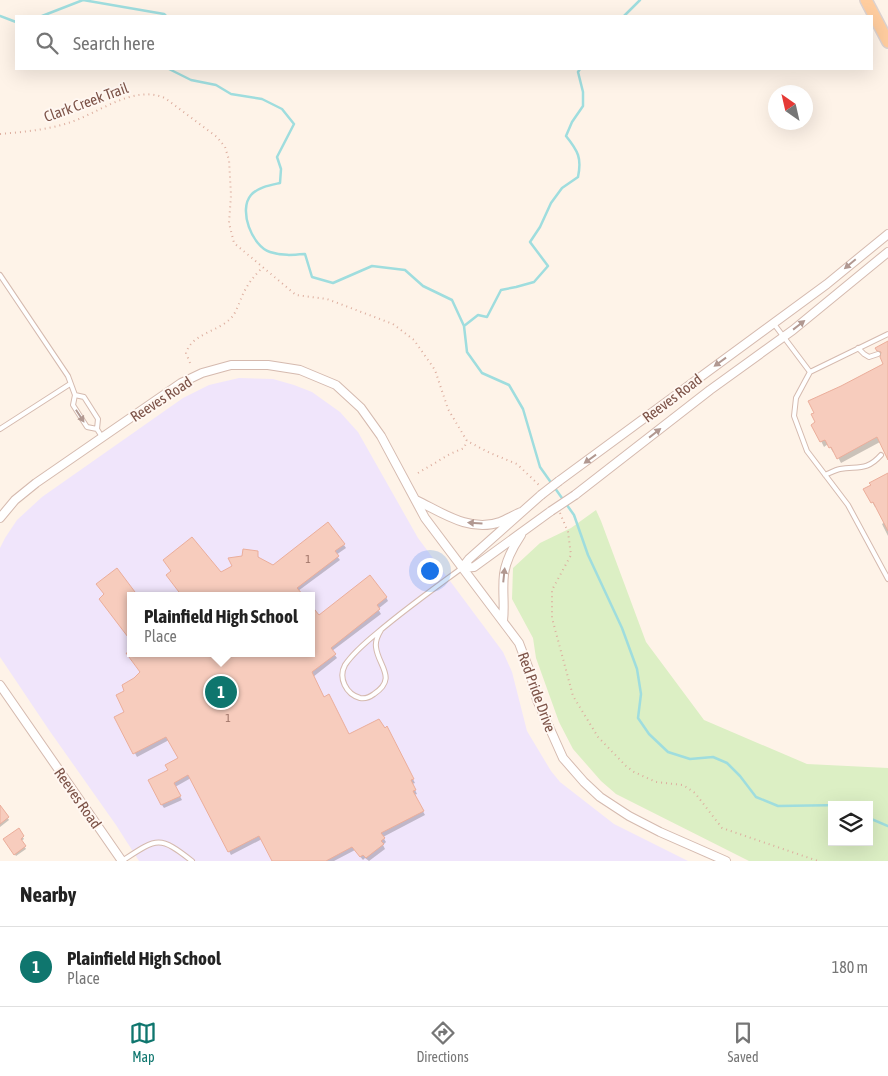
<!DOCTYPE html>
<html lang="en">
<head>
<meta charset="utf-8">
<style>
  :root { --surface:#fff; --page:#f2f2f2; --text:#222; --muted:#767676; --line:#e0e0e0; --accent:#0f766e }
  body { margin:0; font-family:"Asap Condensed",sans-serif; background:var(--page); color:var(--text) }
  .controls { position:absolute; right:15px; bottom:15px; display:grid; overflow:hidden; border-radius:0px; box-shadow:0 5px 20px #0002 }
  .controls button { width:45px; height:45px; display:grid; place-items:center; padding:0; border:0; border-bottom:1px solid var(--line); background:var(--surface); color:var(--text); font:25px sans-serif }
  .compass { position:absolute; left:768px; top:85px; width:45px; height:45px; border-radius:50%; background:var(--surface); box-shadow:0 5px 20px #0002; rotate:326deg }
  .you { position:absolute; left:429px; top:570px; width:18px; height:18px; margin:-12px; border:4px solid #fff; border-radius:50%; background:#1a73e8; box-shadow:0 0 0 8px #1a73e833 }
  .badge { display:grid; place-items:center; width:32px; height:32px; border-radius:50%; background:var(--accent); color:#fff; font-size:16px; font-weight:700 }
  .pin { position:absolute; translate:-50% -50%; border:2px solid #fff; box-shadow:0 1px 5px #0006 }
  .popup { position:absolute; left:127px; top:592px; width:188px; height:65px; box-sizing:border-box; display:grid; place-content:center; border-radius:0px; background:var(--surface); filter:drop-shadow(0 1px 4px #0005); font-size:16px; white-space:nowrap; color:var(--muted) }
  .popup b { font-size:19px; color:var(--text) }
  .popup::after { content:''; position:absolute; left:50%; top:100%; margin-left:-10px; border:10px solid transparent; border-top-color:var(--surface) }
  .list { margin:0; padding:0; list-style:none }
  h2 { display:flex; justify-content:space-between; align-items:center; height:65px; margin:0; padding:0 20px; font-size:21px }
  h2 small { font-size:16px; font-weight:400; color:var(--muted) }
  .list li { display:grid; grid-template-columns:32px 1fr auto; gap:15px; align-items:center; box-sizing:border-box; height:80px; padding:0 20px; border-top:1px solid var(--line) }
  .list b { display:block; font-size:19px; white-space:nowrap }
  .list p { margin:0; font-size:16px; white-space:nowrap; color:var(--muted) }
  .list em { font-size:16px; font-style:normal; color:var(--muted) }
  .icon { flex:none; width:28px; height:28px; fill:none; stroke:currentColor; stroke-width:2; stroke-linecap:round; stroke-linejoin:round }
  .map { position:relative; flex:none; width:888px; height:861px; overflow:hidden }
  .search { position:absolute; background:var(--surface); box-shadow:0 5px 20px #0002; left:15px; right:15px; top:15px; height:55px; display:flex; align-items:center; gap:12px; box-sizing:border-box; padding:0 18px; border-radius:0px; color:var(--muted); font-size:19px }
  .sheet { height:145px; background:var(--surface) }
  nav { display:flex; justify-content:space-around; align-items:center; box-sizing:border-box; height:70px; border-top:1px solid var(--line); background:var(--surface); font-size:14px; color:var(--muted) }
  nav a { display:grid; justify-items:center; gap:2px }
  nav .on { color:var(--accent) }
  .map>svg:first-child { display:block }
  .education { fill:#f0e5fb; fill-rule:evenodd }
  .green { fill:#dcefc4; fill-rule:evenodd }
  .shadow { fill:#0003 }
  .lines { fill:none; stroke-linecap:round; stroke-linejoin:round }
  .stream { stroke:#9fddde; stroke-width:2.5 }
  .building { fill:#f7ccbd; stroke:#ebae9b }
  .lane-casing { stroke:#d5baaf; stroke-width:6 }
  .street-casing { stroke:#d5baaf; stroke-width:10 }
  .primary-casing { stroke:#ddd2cf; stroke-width:14 }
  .path { stroke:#ddae9f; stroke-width:2; stroke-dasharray:1 4; stroke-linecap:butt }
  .lane { stroke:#fff; stroke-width:4 }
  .street { stroke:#fff; stroke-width:8 }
  .primary { stroke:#ffcd9f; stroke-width:11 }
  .street-bridge-casing { stroke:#d5baaf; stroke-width:10; stroke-linecap:butt }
  .street-bridge { stroke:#fff; stroke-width:8 }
  .oneway { fill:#b19891 }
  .labels { text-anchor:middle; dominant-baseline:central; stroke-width:4; stroke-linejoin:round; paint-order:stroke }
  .number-label { font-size:12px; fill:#9c7165 }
  .street-label { font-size:15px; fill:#7d5348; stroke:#fff7f1 }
</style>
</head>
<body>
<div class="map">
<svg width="888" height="861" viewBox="0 0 888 861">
  <rect width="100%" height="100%" fill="#fef3e8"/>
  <path class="education" d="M239,378L273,379L294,385L312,392L340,412L348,421L358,432L418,538L503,652L512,672L527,731L551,771L560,782L614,824L688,861H139L116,825L49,730L0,657V548L5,538L17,520L42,497L183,398L209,385ZM131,596H311V653H131Z"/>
  <path class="green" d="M596,510L601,521L646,642L704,720L807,764L888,768V861H749L616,794L601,781L573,749L559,722L536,658L533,638L512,599L513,568L540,543L571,528ZM832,805H869V842H832Z"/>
  <path class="shadow" d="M888,346V456L880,442L841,463L835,451L833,452L828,444L824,447L813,425L885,364L877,348Z
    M888,474V536L882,524L885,522L877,506L875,507L865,489Z
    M344,545L346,548L336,555L340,560L298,591L220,574L257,552L259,560L273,566Z
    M386,597L388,601L378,609L381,614L332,651L337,658L313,677L324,698L349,736L386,728L415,783L412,784L417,794L414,795L425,815L383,837L386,842L383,845L385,849L369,861L365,858L363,860L355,850L334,861H274L262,839L231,855L191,778L175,787L182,800L164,808L162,805L169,771L179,759L169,740L137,757L116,717L126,712V691L141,672L128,654L131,651V653H311V607L319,616Z
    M0,807L9,820L0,827Z
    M18,830L24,839L21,841L26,849L16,856L5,840Z"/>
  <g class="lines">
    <path class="stream" d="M83,0L164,14L166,16
      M0,16L16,22
      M42,16L83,0
      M624,16L640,0
      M169,69L191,80L216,85L231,94L262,99L282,109L294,124L277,157L281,169L280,183C271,185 258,187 251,195C238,210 252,246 270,252C282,256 293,255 305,254L312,277L333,283L372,266L405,270L423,286L452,300L464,326L467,352L482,373L509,385L523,409L540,467L574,515L588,555L622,628L637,669L641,694L638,718L649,734L668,752L690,759L713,757L727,763L740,776L756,797L778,806L842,805
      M464,326L478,315L487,317L501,290L516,287L534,282L548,266L530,242L540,227L551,203L562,188L578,177C582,158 578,151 566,136L572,122L583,106V92L578,72L580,69
      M869,818L888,826"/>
  </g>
  <path class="building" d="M888,341V460L877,437L837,459L831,447L829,448L825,440L820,442L811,425L815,422L811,414L814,413L808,401L841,386L883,364L880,357L881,352L877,351L875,348Z
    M888,473V531L873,502L871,503L863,489L871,485L869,483Z
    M328,522L345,544L335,551L339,556L297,588L304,596H182L166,575L171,571L163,560L192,537L221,572L232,566L228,558L242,556L243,549L258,551V557L273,565Z
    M117,568L138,596H131V641L99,599L104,594L96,584Z
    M370,575L387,597L377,605L380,609L331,648L336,654L312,672L324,697L329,694L349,734L379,719L385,728L387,726L414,779L411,780L416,790L413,791L424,811L381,833L385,838L381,841L384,844L366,858L363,855L360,857L352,847L326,861H272L259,836L228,852L188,775L174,783L181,796L161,805L148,780L168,770L165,765L178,758L166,737L133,754L114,717L124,712L116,695L124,691L122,685L134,678L140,672L126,653H311V605L319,615Z
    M0,805L9,817L0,824Z
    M19,828L24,836L21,839L26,846L14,855L3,839Z"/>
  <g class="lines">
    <defs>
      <path id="lane" d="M0,275L68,376L75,395L73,405L87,427L97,429
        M774,324L810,372
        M888,334L810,372L796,398L794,416L807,451L848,505L888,579
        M858,348L864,354L869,357L878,354
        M75,395L84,397L98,419L97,429L102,437
        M0,429L70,384
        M825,475C830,473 835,470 840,469C858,466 867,471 881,455
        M381,630C378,635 375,641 376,647C378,666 398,678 374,694C370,697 365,699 360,698C346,694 338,678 345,665C353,653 366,642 377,633C404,610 433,589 462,568
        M122,861C157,838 159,835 192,861"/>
      <path id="street" d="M559,481L827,284L888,234
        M575,495L710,390L793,330L888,252
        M416,500C441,512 470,533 500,522C507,519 514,515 521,512
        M0,518L15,500L36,483L181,383L202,373L231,365H268L300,370L336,385L361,408L381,436L425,518L519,643L530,672L537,700L563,758L584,782L600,797L629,816L660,832L726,861
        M462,568L474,567L551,511
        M462,568L469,559L541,495
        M503,621C505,605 502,590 504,574C506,559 513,547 521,535
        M0,685L122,861"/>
      <path id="primary" d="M866,0L888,42"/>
    </defs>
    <use href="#lane" class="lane-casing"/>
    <use href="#street" class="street-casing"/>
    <use href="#primary" class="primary-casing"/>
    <path class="path" d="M0,134C23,132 46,130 68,123C98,114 133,84 165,98L217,137L225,147L229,160L231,195L229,223L234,243L296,295L327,299L393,324L414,340L435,370L448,409L467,441L490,453L517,464L539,485
      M190,363L186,353C192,333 219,332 232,317C237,311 240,300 244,292C249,282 255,275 263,267
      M418,473L450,454L464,448L467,441
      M560,513L568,532L571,555L552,590V618L573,696L598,737L626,766L634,772L656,782L683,785L695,793L722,828L818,861"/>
    <use href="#lane" class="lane"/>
    <use href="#street" class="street"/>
    <use href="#primary" class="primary"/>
    <defs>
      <path id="street-bridge" d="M541,495L559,481
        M551,511L575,495"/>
    </defs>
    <use href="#street-bridge" class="street-bridge-casing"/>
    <use href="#street-bridge" class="street-bridge"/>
  </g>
  <defs><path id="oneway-solid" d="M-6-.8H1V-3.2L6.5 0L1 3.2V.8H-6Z" transform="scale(1.25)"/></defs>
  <g class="oneway">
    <use href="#oneway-solid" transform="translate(850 264) rotate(140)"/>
    <use href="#oneway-solid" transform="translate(799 325) rotate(-38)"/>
    <use href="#oneway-solid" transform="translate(720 362) rotate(144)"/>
    <use href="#oneway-solid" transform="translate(80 416) rotate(57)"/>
    <use href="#oneway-solid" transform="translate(655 433) rotate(-38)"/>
    <use href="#oneway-solid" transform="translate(590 459) rotate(144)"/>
    <use href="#oneway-solid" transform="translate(475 523) rotate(-176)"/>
    <use href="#oneway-solid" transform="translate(504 575) rotate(-84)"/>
  </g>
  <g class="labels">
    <g class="number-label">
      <text x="308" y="559">1</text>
      <text x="228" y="718">1</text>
    </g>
    <g class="street-label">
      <text transform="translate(86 102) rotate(-20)">Clark Creek Trail</text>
      <text transform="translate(672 398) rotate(-37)">Reeves Road</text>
      <text transform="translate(161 399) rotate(-33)">Reeves Road</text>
      <text transform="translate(537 692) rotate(70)">Red Pride Drive</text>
      <text transform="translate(78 798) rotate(55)">Reeves Road</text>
    </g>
  </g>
</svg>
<div class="controls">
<button><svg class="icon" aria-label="layers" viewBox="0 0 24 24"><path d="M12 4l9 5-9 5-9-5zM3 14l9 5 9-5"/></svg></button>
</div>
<svg class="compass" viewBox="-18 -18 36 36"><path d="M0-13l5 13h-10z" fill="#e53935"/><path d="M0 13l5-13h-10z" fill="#767676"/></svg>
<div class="you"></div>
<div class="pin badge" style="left:221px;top:692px">1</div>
<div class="popup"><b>Plainfield High School</b>Place</div>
<div class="search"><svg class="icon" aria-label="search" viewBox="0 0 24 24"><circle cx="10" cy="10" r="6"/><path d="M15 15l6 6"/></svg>Search here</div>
</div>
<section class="sheet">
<h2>Nearby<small></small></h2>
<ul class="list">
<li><span class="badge">1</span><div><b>Plainfield High School</b><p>Place</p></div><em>180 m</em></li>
</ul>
</section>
<nav>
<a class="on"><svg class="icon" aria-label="map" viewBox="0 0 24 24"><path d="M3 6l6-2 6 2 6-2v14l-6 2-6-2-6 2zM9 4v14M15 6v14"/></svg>Map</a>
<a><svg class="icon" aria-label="directions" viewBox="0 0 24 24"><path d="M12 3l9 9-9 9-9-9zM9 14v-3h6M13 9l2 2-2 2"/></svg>Directions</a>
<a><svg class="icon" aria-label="saved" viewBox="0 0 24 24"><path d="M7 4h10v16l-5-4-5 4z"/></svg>Saved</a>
</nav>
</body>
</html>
